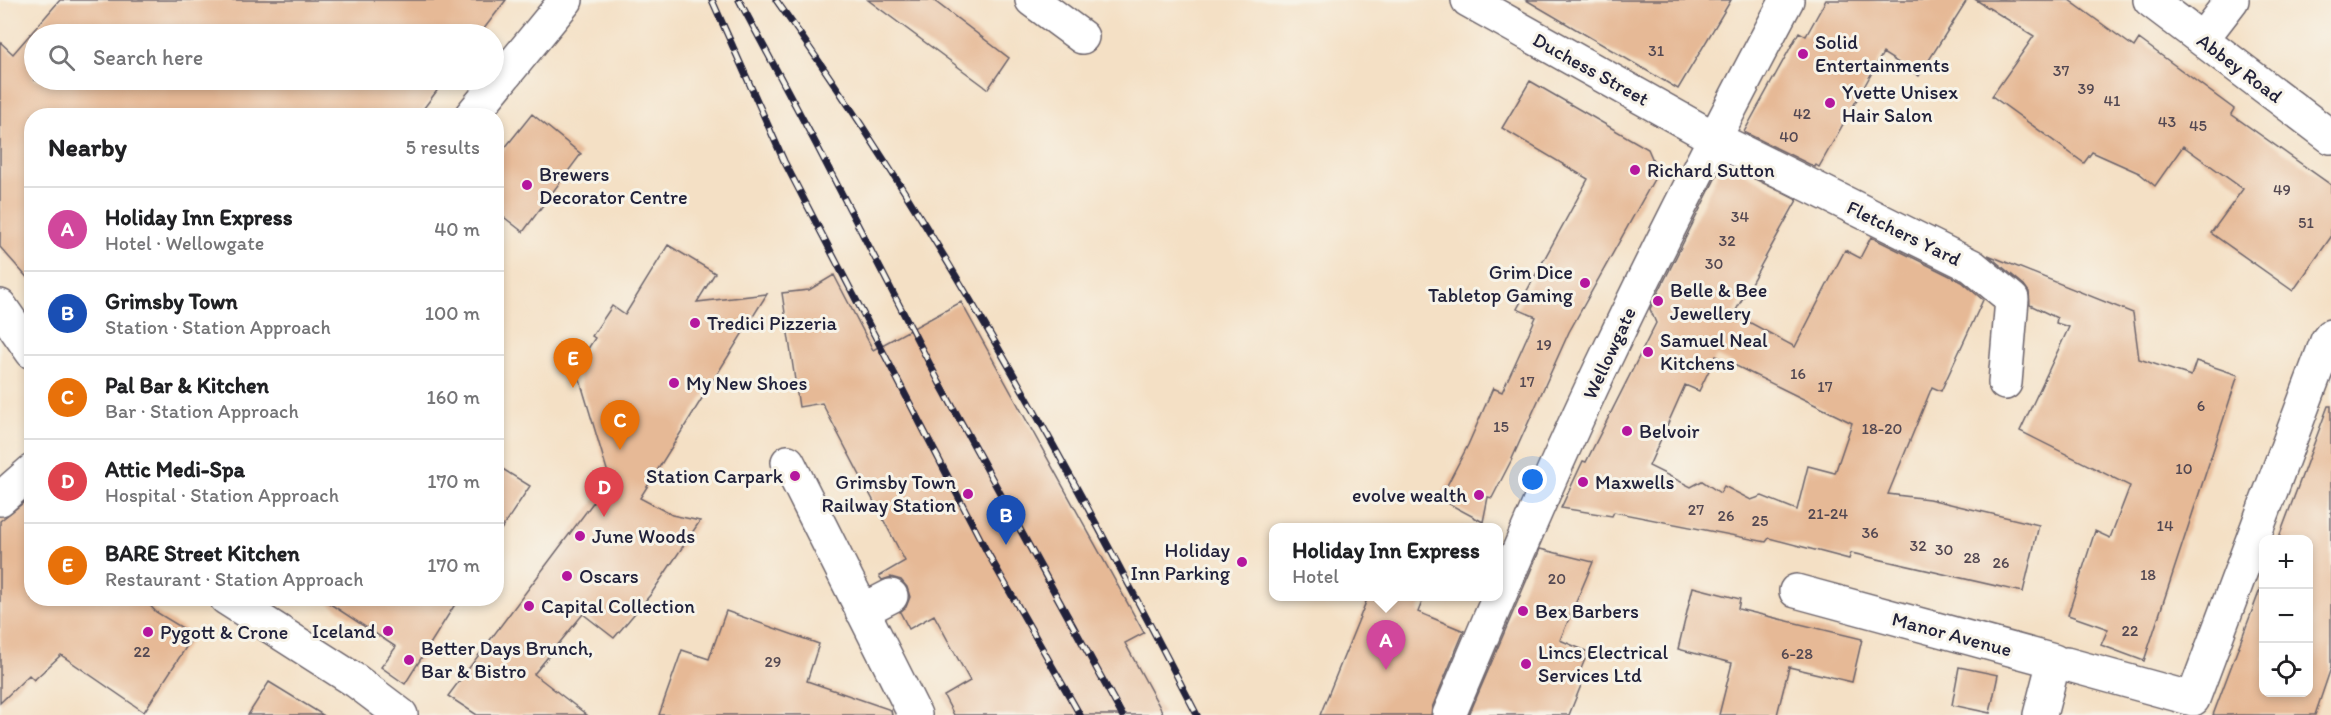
<!DOCTYPE html>
<html lang="en">
<head>
<meta charset="utf-8">
<style>
  :root { --surface:#fff; --page:#f2f2f2; --text:#202124; --muted:#757577; --line:#e0e0e0; --accent:#db2777 }
  body { margin:0; font-family:Itim,sans-serif; background:var(--page); color:var(--text) }
  .controls { position:absolute; right:18px; bottom:18px; display:grid; overflow:hidden; border-radius:12px; box-shadow:0 3px 9px #0003 }
  .controls button { width:54px; height:54px; display:grid; place-items:center; padding:0; border:0; border-bottom:2px solid var(--line); background:var(--surface); color:var(--text); font:30px sans-serif }
  .you { position:absolute; left:1533px; top:480px; width:21px; height:21px; margin:-15px; border:4px solid #fff; border-radius:50%; background:#1a73e8; box-shadow:0 0 0 9px #1a73e833 }
  .badge { display:grid; place-items:center; width:39px; height:39px; border-radius:50%; background:var(--accent); color:#fff; font-size:20px; font-weight:700 }
  .pin { position:absolute; translate:-50% -50px; filter:drop-shadow(0 2px 3px #0008) }
  .pin::after { content:''; position:absolute; top:32px; width:21px; height:18px; background:inherit; clip-path:polygon(0 0,100% 0,50% 100%) }
  .popup { position:absolute; left:1269px; top:523px; width:234px; height:78px; box-sizing:border-box; display:grid; place-content:center; border-radius:12px; background:var(--surface); filter:drop-shadow(0 2px 4px #0005); font-size:20px; white-space:nowrap; color:var(--muted) }
  .popup b { font-size:22px; color:var(--text) }
  .popup::after { content:''; position:absolute; left:50%; top:100%; margin-left:-12px; border:12px solid transparent; border-top-color:var(--surface) }
  .list { margin:0; padding:0; list-style:none }
  h2 { display:flex; justify-content:space-between; align-items:center; height:78px; margin:0; padding:0 24px; font-size:26px }
  h2 small { font-size:20px; font-weight:400; color:var(--muted) }
  .list li { display:grid; grid-template-columns:39px 1fr auto; gap:18px; align-items:center; box-sizing:border-box; height:84px; padding:0 24px; border-top:2px solid var(--line) }
  .list b { display:block; font-size:22px; white-space:nowrap }
  .list p { margin:0; font-size:20px; white-space:nowrap; color:var(--muted) }
  .list em { font-size:20px; font-style:normal; color:var(--muted) }
  .icon { flex:none; width:33px; height:33px; fill:none; stroke:currentColor; stroke-width:2; stroke-linecap:round; stroke-linejoin:round }
  .map { position:relative; flex:none; width:2331px; height:715px; overflow:hidden }
  .search { position:absolute; background:var(--surface); box-shadow:0 3px 9px #0003; left:24px; top:24px; width:480px; height:66px; display:flex; align-items:center; gap:15px; box-sizing:border-box; padding:0 21px; border-radius:33px; color:var(--muted); font-size:22px }
  .panel { position:absolute; background:var(--surface); box-shadow:0 3px 9px #0003; left:24px; top:108px; width:480px; height:498px; border-radius:24px }
  .map>svg:first-child { display:block }
  .building { fill:#e6b996; fill-rule:evenodd }
  .lines { fill:none; stroke-linecap:round; stroke-linejoin:round }
  .minor-casing { stroke:#6c646b; stroke-width:36 }
  .minor { stroke:#fff; stroke-width:33 }
  .rail-casing { stroke:#22223b; stroke-width:7 }
  .rail { stroke:#f7f3e8; stroke-width:4.5; stroke-dasharray:14; stroke-linecap:butt }
  .poi-dot { fill:#b5179e; stroke:#f7f3e8; stroke-width:2 }
  .labels { text-anchor:middle; dominant-baseline:central; stroke-width:6; stroke-linejoin:round; paint-order:stroke }
  .number-label { font-size:16px; fill:#534852 }
  .poi-label { font-size:20px; fill:#22223b; stroke:#f7f3e8; text-anchor:start }
  .street-label { font-size:20px; fill:#22223b; stroke:#f7f3e8 }
</style>
</head>
<body>
<div class="map">
<svg width="2331" height="715" viewBox="0 0 2331 715">
  <rect width="100%" height="100%" fill="#f7f3e8"/>
  <filter id="ink" filterUnits="userSpaceOnUse"><feTurbulence type="fractalNoise" baseFrequency=".0167" numOctaves="2"/><feDisplacementMap in="SourceGraphic" scale="12" xChannelSelector="R" yChannelSelector="G"/><feConvolveMatrix kernelMatrix="1 2 1 2 8 2 1 2 1" color-interpolation-filters="sRGB"/></filter>
  <filter id="wash" filterUnits="userSpaceOnUse"><feTurbulence type="fractalNoise" baseFrequency=".008" numOctaves="4" result="noise"/><feDisplacementMap in="SourceGraphic" scale="24" xChannelSelector="R" yChannelSelector="G"/><feGaussianBlur stdDeviation="1.35" result="paint"/><feColorMatrix in="noise" values="0 0 0 0 0 0 0 0 0 0 0 0 0 0 0 0 0 1.4 0 .05"/><feComposite in="paint" operator="in"/></filter>
  <g filter="url(#wash)">
    <rect width="100%" height="100%" fill="#f4e0c5"/>
    <g id="blocks">
      <path class="building" d="M60,0H506L480,34H34V80H445L418,116H32V283L0,247V42L13,54Z
        M868,0H933L1009,58L988,89Z
        M1526,0H1731L1678,89Z
        M1826,0H1967L1919,76L1883,53L1819,167L1816,165L1815,167L1744,132L1799,32L1806,36Z
        M1976,0H2069L2134,47L2139,39L2234,109L2231,114L2331,185V237L2293,291L2211,233L2243,189L2183,146L2155,186L2139,173L2092,152L2084,163L1992,96L2034,36Z
        M1530,81L1648,149L1658,172L1569,332L1511,461L1492,498L1488,497L1483,522L1440,499L1468,445L1493,388L1502,392L1519,355L1536,317L1517,309L1588,179L1502,128Z
        M532,114L581,154L523,232L496,211V159Z
        M1723,163L1797,200L1734,314L1795,347L1845,250L1860,258L1871,237L1962,282L1983,300L1941,391L1932,387L1888,494L1929,499L2039,525L2023,592L1851,553L1849,559L1769,538L1766,542L1614,512L1612,516L1561,508L1583,461L1586,462L1656,323L1650,309ZM1716,356L1852,423L1835,473L1808,466L1797,510L1762,496L1751,500L1724,486L1720,493L1702,481L1691,487L1649,466L1685,385L1699,391Z
        M668,245L715,273L697,302L767,294L640,498L672,515L700,521L651,594L614,638L583,614L534,674L587,715H477L448,696L610,480L576,367L595,338L592,336L612,306L625,315Z
        M1988,255L2133,313L2139,359L2191,376L2196,361L2238,375L2144,661L2101,645L2108,629L2068,615L2095,531L2110,538L2130,486L2020,431L2069,327L2056,323L2057,318L2030,305L2029,292L2024,285Z
        M834,275L873,350L961,302L1144,633L1125,643L1164,715H954L944,696L970,681L934,615L909,629L900,612L906,607L910,597L907,587L901,580L891,577L882,580L879,576L905,561L822,403L799,407L782,293L809,290Z
        M2328,406H2331V668L2315,715H2213L2264,579V693H2308V540H2278Z
        M496,465L530,486L496,537Z
        M32,496V598H143L156,612L194,635L144,712L61,655L34,680L29,675L0,703V521Z
        M1540,549L1593,562L1560,640L1588,652L1576,681L1582,683L1569,715H1469Z
        M1693,587L1740,599L1738,609L1862,639L1852,682L1789,667L1777,715H1719L1732,663L1678,649Z
        M1368,597H1424L1418,612L1464,631L1432,708L1431,715H1320Z
        M321,598H459L405,684L381,667L396,647Z
        M726,611L819,644L807,681L891,710L892,715H659L682,650L709,659Z
        M1959,667L1998,675L1990,713L1952,705Z
        M269,682L323,715H248Z"/>
    </g>
  </g>
  <g filter="url(#ink)">
    <use href="#blocks" fill-opacity="0" stroke="#6c646b" stroke-width="1.5"/>
    <g class="lines">
      <defs>
        <path id="minor" d="M1032,0L1082,37
          M1468,0L1714,138L1972,266L2012,299L2005,383
          M2150,0L2331,137
          M2202,39L2232,0
          M471,116L566,0
          M0,306L32,352
          M788,462L915,715
          M0,499L32,471
          M1796,591L2054,661L2040,715
          M226,598L356,681L401,715
          M862,611L891,596
          M2066,664L2193,699L2327,341L2331,336
          M1449,715C1501,592 1552,469 1610,349C1666,231 1726,115 1787,0"/>
      </defs>
      <use href="#minor" class="minor-casing"/>
      <use href="#minor" class="minor"/>
      <defs>
        <path id="rail" d="M712,0L784,161L986,550L1080,715
          M739,0L816,144L939,382L1122,715
          M776,0C937,225 1070,469 1197,715"/>
      </defs>
      <use href="#rail" class="rail-casing"/>
      <use href="#rail" class="rail"/>
    </g>
  </g>
  <g class="poi-dot">
    <circle cx="1803" cy="54" r="6"/>
    <circle cx="1830" cy="103" r="6"/>
    <circle cx="1635" cy="170" r="6"/>
    <circle cx="527" cy="185" r="6"/>
    <circle cx="1585" cy="283" r="6"/>
    <circle cx="1658" cy="301" r="6"/>
    <circle cx="695" cy="323" r="6"/>
    <circle cx="1648" cy="352" r="6"/>
    <circle cx="674" cy="383" r="6"/>
    <circle cx="1627" cy="431" r="6"/>
    <circle cx="795" cy="476" r="6"/>
    <circle cx="1583" cy="482" r="6"/>
    <circle cx="968" cy="494" r="6"/>
    <circle cx="1479" cy="495" r="6"/>
    <circle cx="580" cy="536" r="6"/>
    <circle cx="1242" cy="562" r="6"/>
    <circle cx="567" cy="576" r="6"/>
    <circle cx="529" cy="606" r="6"/>
    <circle cx="1523" cy="611" r="6"/>
    <circle cx="388" cy="631" r="6"/>
    <circle cx="148" cy="632" r="6"/>
    <circle cx="409" cy="660" r="6"/>
    <circle cx="1526" cy="664" r="6"/>
  </g>
  <g class="labels">
    <g class="number-label">
      <text x="1656" y="50">31</text>
      <text x="2061" y="70">37</text>
      <text x="2086" y="88">39</text>
      <text x="2112" y="100">41</text>
      <text x="1802" y="113">42</text>
      <text x="2167" y="121">43</text>
      <text x="2198" y="125">45</text>
      <text x="1789" y="136">40</text>
      <text x="2282" y="189">49</text>
      <text x="1740" y="216">34</text>
      <text x="2306" y="222">51</text>
      <text x="1727" y="240">32</text>
      <text x="1714" y="263">30</text>
      <text x="1544" y="344">19</text>
      <text x="1798" y="373">16</text>
      <text x="1527" y="381">17</text>
      <text x="1825" y="386">17</text>
      <text x="2201" y="405">6</text>
      <text x="1501" y="426">15</text>
      <text x="1882" y="428">18-20</text>
      <text x="2184" y="468">10</text>
      <text x="1696" y="509">27</text>
      <text x="1828" y="513">21-24</text>
      <text x="1726" y="515">26</text>
      <text x="1760" y="520">25</text>
      <text x="2165" y="525">14</text>
      <text x="1870" y="532">36</text>
      <text x="1918" y="545">32</text>
      <text x="1944" y="549">30</text>
      <text x="1972" y="557">28</text>
      <text x="2001" y="562">26</text>
      <text x="2148" y="574">18</text>
      <text x="1557" y="578">20</text>
      <text x="2130" y="630">22</text>
      <text x="142" y="651">22</text>
      <text x="1797" y="653">6-28</text>
      <text x="773" y="661">29</text>
    </g>
    <g class="poi-label">
      <text x="1815" y="42">Solid<tspan x="1815" dy="23">Entertainments</tspan></text>
      <text x="1842" y="92">Yvette Unisex<tspan x="1842" dy="23">Hair Salon</tspan></text>
      <text x="1647" y="170">Richard Sutton</text>
      <text x="539" y="174">Brewers<tspan x="539" dy="23">Decorator Centre</tspan></text>
      <text x="1573" y="272" text-anchor="end">Grim Dice<tspan x="1573" dy="23">Tabletop Gaming</tspan></text>
      <text x="1670" y="290">Belle &amp; Bee<tspan x="1670" dy="23">Jewellery</tspan></text>
      <text x="707" y="323">Tredici Pizzeria</text>
      <text x="1660" y="340">Samuel Neal<tspan x="1660" dy="23">Kitchens</tspan></text>
      <text x="686" y="383">My New Shoes</text>
      <text x="1639" y="431">Belvoir</text>
      <text x="783" y="476" text-anchor="end">Station Carpark</text>
      <text x="956" y="482" text-anchor="end">Grimsby Town<tspan x="956" dy="23">Railway Station</tspan></text>
      <text x="1595" y="482">Maxwells</text>
      <text x="1467" y="495" text-anchor="end">evolve wealth</text>
      <text x="592" y="536">June Woods</text>
      <text x="1230" y="550" text-anchor="end">Holiday<tspan x="1230" dy="23">Inn Parking</tspan></text>
      <text x="579" y="576">Oscars</text>
      <text x="541" y="606">Capital Collection</text>
      <text x="1535" y="611">Bex Barbers</text>
      <text x="376" y="631" text-anchor="end">Iceland</text>
      <text x="160" y="632">Pygott &amp; Crone</text>
      <text x="421" y="648">Better Days Brunch,<tspan x="421" dy="23">Bar &amp; Bistro</tspan></text>
      <text x="1538" y="652">Lincs Electrical<tspan x="1538" dy="23">Services Ltd</tspan></text>
    </g>
    <g class="street-label">
      <text transform="translate(2240 68) rotate(37)">Abbey Road</text>
      <text transform="translate(1591 69) rotate(29)">Duchess Street</text>
      <text transform="translate(1904 233) rotate(26)">Fletchers Yard</text>
      <text transform="translate(1609 353) rotate(-65)">Wellowgate</text>
      <text transform="translate(1952 634) rotate(15)">Manor Avenue</text>
    </g>
  </g>
</svg>
<div class="controls">
<button>+</button>
<button>−</button>
<button><svg class="icon" aria-label="locate" viewBox="0 0 24 24"><circle cx="12" cy="12" r="6"/><path d="M12 2v4M12 18v4M2 12h4M18 12h4"/></svg></button>
</div>
<div class="you"></div>
<div class="pin badge" style="left:1386px;top:670px;background:#d1479c">A</div>
<div class="popup"><b>Holiday Inn Express</b>Hotel</div>
<div class="pin badge" style="left:1006px;top:545px;background:#1a4fb4">B</div>
<div class="pin badge" style="left:620px;top:450px;background:#e8710a">C</div>
<div class="pin badge" style="left:604px;top:517px;background:#e0444e">D</div>
<div class="pin badge" style="left:573px;top:388px;background:#e8710a">E</div>
<div class="search"><svg class="icon" aria-label="search" viewBox="0 0 24 24"><circle cx="10" cy="10" r="6"/><path d="M15 15l6 6"/></svg>Search here</div>
<section class="panel">
<h2>Nearby<small>5 results</small></h2>
<ul class="list">
<li><span class="badge" style="background:#d1479c">A</span><div><b>Holiday Inn Express</b><p>Hotel · Wellowgate</p></div><em>40 m</em></li>
<li><span class="badge" style="background:#1a4fb4">B</span><div><b>Grimsby Town</b><p>Station · Station Approach</p></div><em>100 m</em></li>
<li><span class="badge" style="background:#e8710a">C</span><div><b>Pal Bar &amp; Kitchen</b><p>Bar · Station Approach</p></div><em>160 m</em></li>
<li><span class="badge" style="background:#e0444e">D</span><div><b>Attic Medi-Spa</b><p>Hospital · Station Approach</p></div><em>170 m</em></li>
<li><span class="badge" style="background:#e8710a">E</span><div><b>BARE Street Kitchen</b><p>Restaurant · Station Approach</p></div><em>170 m</em></li>
</ul>
</section>
</div>
</body>
</html>
